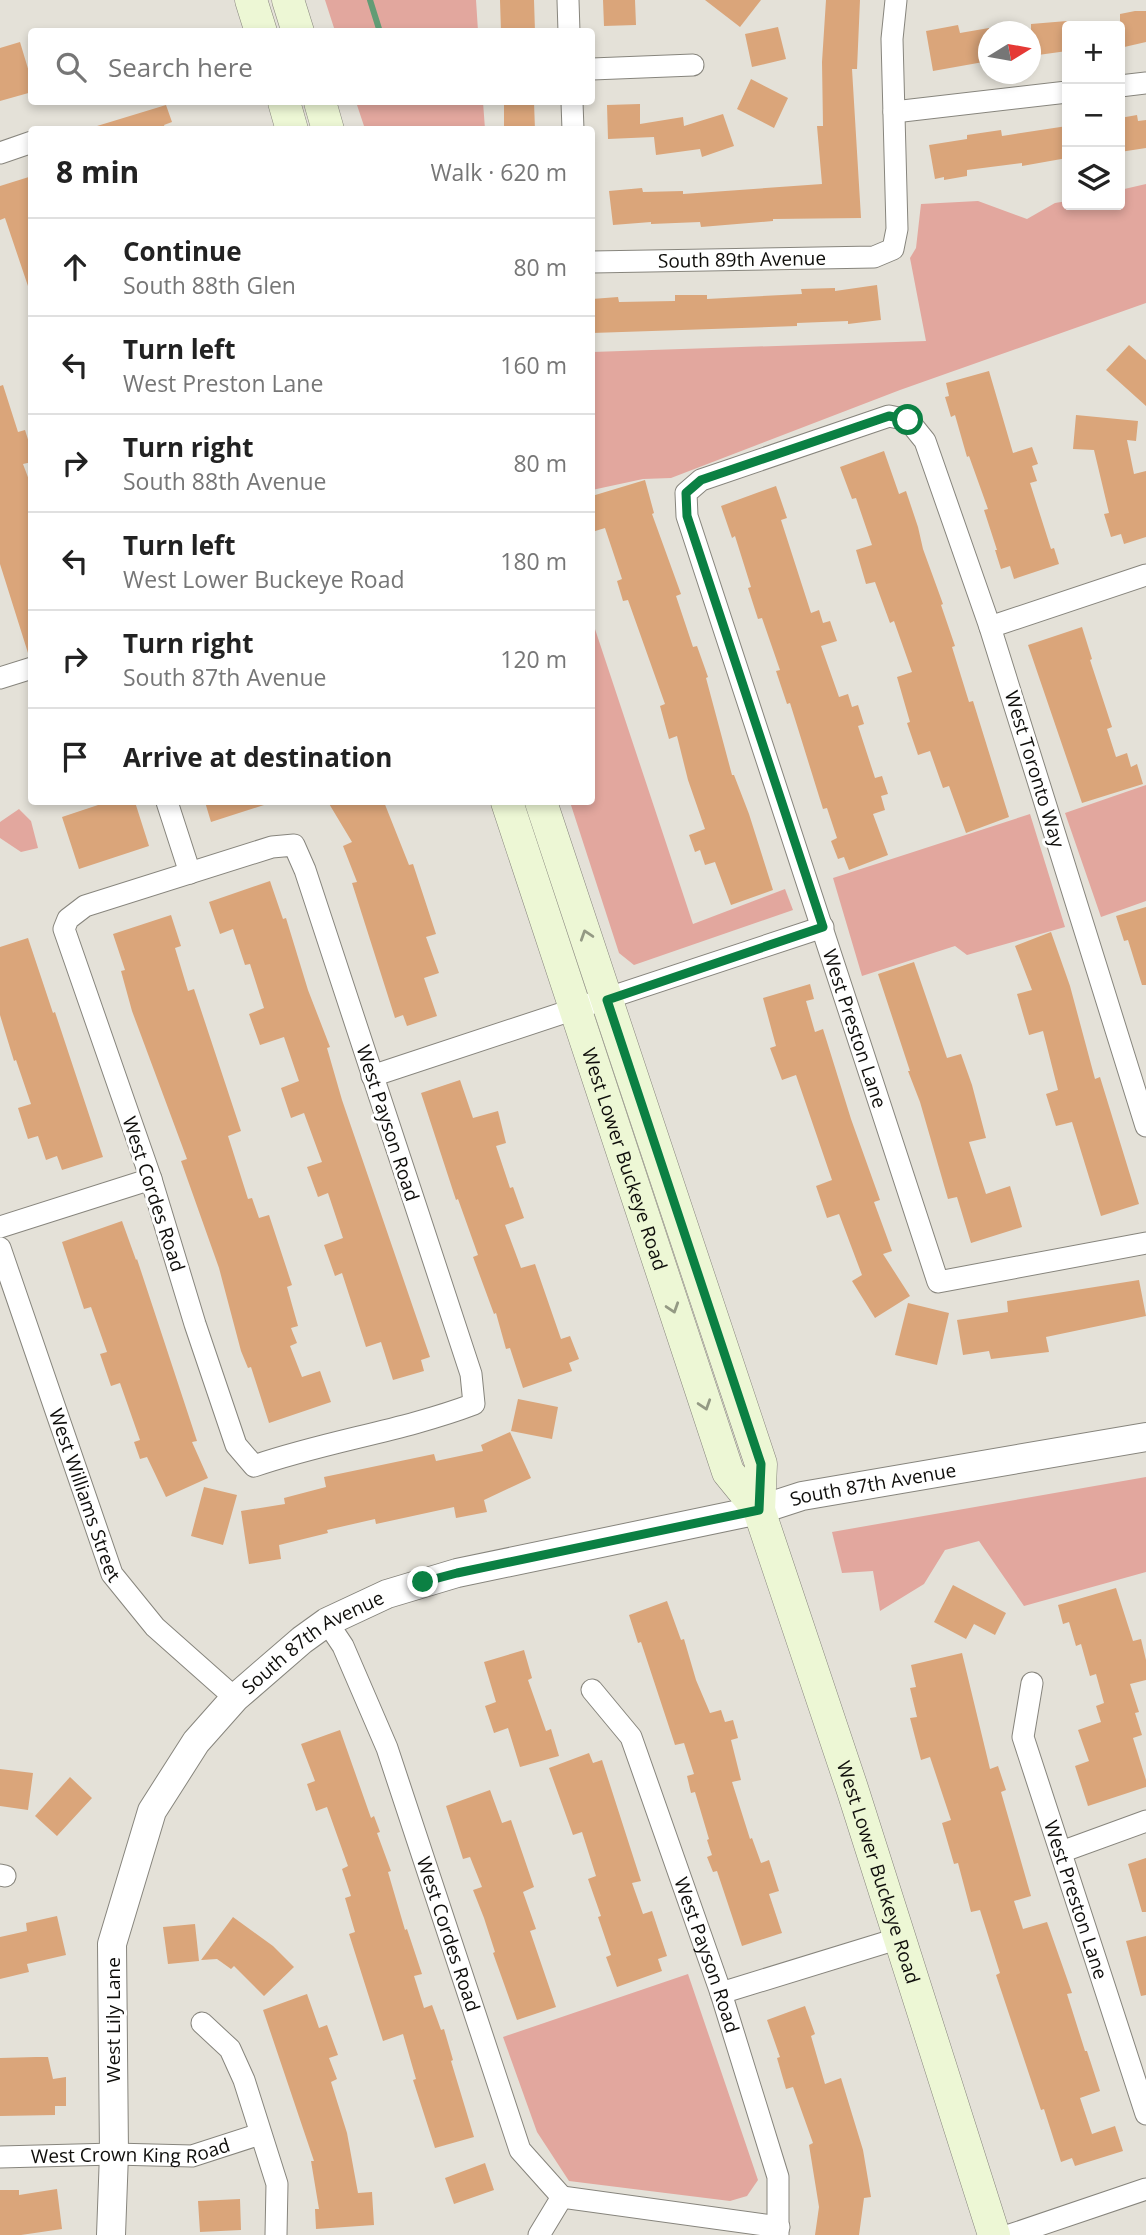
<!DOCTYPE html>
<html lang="en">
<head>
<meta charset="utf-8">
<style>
  :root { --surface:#fff; --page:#f6f6f6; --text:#222; --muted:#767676; --line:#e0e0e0 }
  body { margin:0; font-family:"Open Sans",sans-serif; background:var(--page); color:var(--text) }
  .controls { position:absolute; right:21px; top:21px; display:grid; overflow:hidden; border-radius:7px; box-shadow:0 4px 10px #0003 }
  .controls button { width:63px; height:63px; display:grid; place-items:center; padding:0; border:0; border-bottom:2px solid var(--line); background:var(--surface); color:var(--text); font:35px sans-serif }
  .compass { position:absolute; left:978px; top:21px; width:63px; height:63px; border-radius:50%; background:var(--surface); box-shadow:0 4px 10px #0003; rotate:79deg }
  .stop { position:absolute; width:21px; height:21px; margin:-16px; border:5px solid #0b8043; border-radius:50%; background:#fff }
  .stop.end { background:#0b8043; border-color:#fff; box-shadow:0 2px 7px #0008 }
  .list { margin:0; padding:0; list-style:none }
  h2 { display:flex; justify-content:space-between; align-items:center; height:91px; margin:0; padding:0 28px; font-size:30px }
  h2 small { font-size:23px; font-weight:400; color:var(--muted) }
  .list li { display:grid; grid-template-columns:46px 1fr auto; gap:21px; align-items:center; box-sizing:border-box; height:98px; padding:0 28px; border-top:2px solid var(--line) }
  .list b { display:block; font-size:26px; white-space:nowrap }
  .list p { margin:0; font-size:23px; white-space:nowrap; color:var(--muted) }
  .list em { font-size:23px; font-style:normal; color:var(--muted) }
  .icon { flex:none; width:38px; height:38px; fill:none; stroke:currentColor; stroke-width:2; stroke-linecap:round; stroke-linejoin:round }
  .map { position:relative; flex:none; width:1146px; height:2235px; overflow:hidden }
  .search { position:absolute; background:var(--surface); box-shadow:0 4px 10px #0003; left:28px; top:28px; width:567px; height:77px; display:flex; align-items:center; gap:18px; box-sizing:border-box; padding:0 24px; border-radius:7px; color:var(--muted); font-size:26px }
  .panel { position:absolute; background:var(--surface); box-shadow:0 4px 10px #0003; left:28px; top:126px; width:567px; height:679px; border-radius:7px }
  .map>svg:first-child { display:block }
  .green { fill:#e2a79e }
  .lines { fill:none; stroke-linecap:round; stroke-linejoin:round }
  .stream { stroke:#629c75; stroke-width:6 }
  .building { fill:#daa57a }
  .minor-casing { stroke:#87857d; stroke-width:23 }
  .tertiary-casing { stroke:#87857d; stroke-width:30 }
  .secondary-casing { stroke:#87857d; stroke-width:33 }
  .minor { stroke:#fff; stroke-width:21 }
  .tertiary { stroke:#fff; stroke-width:28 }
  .secondary { stroke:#edf7d5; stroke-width:32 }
  .oneway { stroke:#949a84 }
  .route { stroke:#0b8043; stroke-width:9 }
  .labels { text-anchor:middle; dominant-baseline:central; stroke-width:6; stroke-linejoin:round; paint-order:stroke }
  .street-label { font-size:19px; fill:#0f0e0b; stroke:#fff }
</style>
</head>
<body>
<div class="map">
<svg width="1146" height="2235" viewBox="0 0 1146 2235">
  <rect width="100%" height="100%" fill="#e4e1d8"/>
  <path class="green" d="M325,0H476L478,31H335Z
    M356,102H483L485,129H365Z
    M1146,184V303L900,390L671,478L643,479L592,490V352L926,341L910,258L916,248L921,204L978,201L1027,219L1055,203L1067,201V205H1120V190Z
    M592,620L693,924L785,889L793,910L634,965L619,953L570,802H592Z
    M1146,785V901L1101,917L1065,813Z
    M19,809L31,821L38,848L21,852L0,838V822Z
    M1030,814L1065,927L967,955L955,946L862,976L833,878Z
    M1146,1477V1572L1024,1606L979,1541L945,1550L924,1584L880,1611L873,1571L842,1573L832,1532Z
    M688,1974L758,2180L747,2196L730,2201L569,2181L537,2132L503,2037Z"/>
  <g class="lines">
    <path class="stream" d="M370,0L380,32"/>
  </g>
  <path class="building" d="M500,0H534L535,32H501Z
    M603,0H635L636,25L604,26Z
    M705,0H761L740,27Z
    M826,0H860L857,69H852L861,218L773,219V221L701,227L700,222L651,224V222L613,225L609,191L642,188L643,192L683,191V194L822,184L817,126H823L822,62Z
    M1135,11H1146V42L1120,48V14Z
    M1067,21V51L1031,56V24Z
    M958,25L960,33L989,28V61L933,71L926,31Z
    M778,27L786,59L752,67L745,34Z
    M20,42L32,82V92L0,101V48Z
    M751,79L788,98L774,128L737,109Z
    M504,102H534L535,130H504Z
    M640,104V124L683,117L684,126L723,114L734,146L702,157L700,149L656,155L654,137L608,139L607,105Z
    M166,105L172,122L164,125L166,130H98L97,126Z
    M1137,115L1138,121L1146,120V148L1120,152V118Z
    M1067,126V158L1022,166V163L967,170V176L944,180V177L935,179L929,145L967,139V135L1001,130L1002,136Z
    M32,176V288L29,289L5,218L0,220V186Z
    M877,285L881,320L848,324V321L797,323V326L592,333V299L618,297L619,302L675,301V295H707V299L802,294L801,289L835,288V291Z
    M1129,345L1146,360V406L1106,370Z
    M989,371L1013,453L1032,447L1038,464L1032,466L1037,481L1030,483L1051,549L1054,548L1059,564L1014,579L1010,566L1001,569L995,550H997L984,510L988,509L969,456L967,457L955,415L951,417L945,397L949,396L946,383Z
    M3,385L18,432L25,430L32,452V462L23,464L32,488V652L28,653L0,564V386Z
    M1076,415L1138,421L1136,441L1127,440L1134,474L1146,471V537L1124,544L1121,534L1111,537L1104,514L1109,513L1094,450L1073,449Z
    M884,451L899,494L906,491L918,527L923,549L943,604L941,605L955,646L952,647L969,702L973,701L1009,817L966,833L949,786L943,788L930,751L918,755L907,723L910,722L897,677L912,672L894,621L890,623L875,582L866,584L856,550L872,545L856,498L852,499L840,467Z
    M645,480L654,513L652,514L681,594L676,596L693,647L697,646L708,677L706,678L732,775H734L749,814L773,890L731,905L715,862L705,865L700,850L695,852L689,835L705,829L688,780L677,736L669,739L660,706L665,704L628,600L623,601L617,581L622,579L605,528L592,532V496Z
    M776,486L787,518L781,520L811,613L819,610L823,623L830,621L837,641L821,646L839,697L848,694L852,707L858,705L864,724L858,726L875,778L882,776L888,794L881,796L885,810L873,814L888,855L849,870L844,857L838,859L831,841L837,838L827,808L823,809L790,703L787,704L776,671L780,670L762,618L758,619L748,588L751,587L735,536L732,538L721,506Z
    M1082,627L1092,659L1090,660L1112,727L1107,729L1116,757L1127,753L1131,767L1137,764L1143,784L1082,803L1028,645Z
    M107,802H135L149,846L79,869L62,817Z
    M205,802H264V805L211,822Z
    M328,802H384L409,865L413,864L436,934L426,937L439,973L424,978L437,1016L407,1026L403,1015L395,1018L352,883L357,882L343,846L352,842Z
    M270,881L283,919L286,918L308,990L330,1047L327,1048L342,1100L430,1357L421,1360L424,1371L393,1380L381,1342L366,1347L342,1273L335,1276L324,1245L343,1238L328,1193L318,1197L307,1167L322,1162L304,1113L291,1118L281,1088L299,1081L284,1037L260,1045L249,1014L264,1008L250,964L245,965L233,929L220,934L209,902Z
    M1146,907V985H1142L1128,940L1124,941L1116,916Z
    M171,915L181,946L175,948L188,991L194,989L241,1131L228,1136L248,1199L252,1198L259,1218L269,1215L292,1285L287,1287L298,1326L291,1328L297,1343L290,1346L302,1377L320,1371L331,1402L269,1423L251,1367L248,1368L241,1351L219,1268L181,1161L187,1159L132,1011L121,971L125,970L113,934Z
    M1051,932L1070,986L1095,1079L1100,1077L1139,1204L1101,1216L1072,1122L1056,1126L1046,1094L1058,1090L1043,1031L1029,1035L1017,994L1032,990L1015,946Z
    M28,938L53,1013L55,1012L103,1157L62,1170L57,1156L46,1160L38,1136L28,1139L18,1108L31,1104L16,1060L14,1061L0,1015V947Z
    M914,962L947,1058L961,1054L972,1085L986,1138L969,1142L986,1194L1010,1186L1022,1227L971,1243L957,1197L948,1199L920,1102L908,1071H910L878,974Z
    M810,984L814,999L806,1001L815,1032L823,1029L851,1119L880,1200L874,1202L892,1251L883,1254L910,1296L875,1318L852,1281L862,1275L839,1214L827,1218L816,1186L832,1180L796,1075L782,1080L770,1048L776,1046L763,998Z
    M460,1080L473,1118L498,1111L506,1143L496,1146L510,1188L513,1187L524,1218L505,1225L521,1268L535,1264L561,1339L570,1336L579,1359L569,1363L572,1371L523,1388L510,1348L506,1349L496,1313L494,1314L473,1257L478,1255L458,1199L456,1200L421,1093Z
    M122,1221L136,1260L137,1259L197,1441L192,1442L208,1478L166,1497L147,1457L140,1459L134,1442L140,1440L120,1383L111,1386L100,1354L107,1352L91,1307L84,1309L62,1242Z
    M1139,1280L1146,1316L1046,1337L1049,1352L991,1359L989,1351L963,1355L957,1320L1008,1312L1007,1301Z
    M908,1303L949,1313L937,1365L895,1355Z
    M518,1399L558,1407L552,1439L511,1431Z
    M510,1432L531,1478L484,1500L487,1512L456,1518L454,1507L376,1524L375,1519L327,1530L328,1533L279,1545L281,1559L249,1564L241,1511L285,1504L284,1498L326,1487L324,1477L434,1454L436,1461L483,1451L481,1445Z
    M204,1487L237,1495L223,1545L191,1536Z
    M953,1585L1006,1613L995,1635L974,1624L966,1639L934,1622Z
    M1116,1588L1133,1641L1141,1639L1146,1660V1680L1130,1684L1139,1712L1135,1713L1142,1735L1133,1738L1146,1780V1787L1088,1806L1075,1766L1089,1761L1078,1730L1101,1722L1096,1706L1104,1703L1096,1674L1090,1676L1081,1644L1076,1646L1069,1622L1063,1624L1058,1605Z
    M667,1601L681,1640L684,1639L696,1680L710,1713L721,1710L725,1722L733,1720L738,1738L731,1740L741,1780L732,1782L750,1839L752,1838L761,1863L769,1860L779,1891L769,1894L782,1933L742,1946L717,1871L713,1872L707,1857L712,1855L707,1840L709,1839L695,1792L691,1793L687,1776L694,1774L684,1743L675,1745L641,1642L638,1643L629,1615Z
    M524,1650L532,1678L528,1680L546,1731L551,1729L559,1756L520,1767L508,1728L494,1733L485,1706L496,1702L484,1662Z
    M962,1653L990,1769L998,1766L1006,1790L1001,1792L1031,1896L1014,1901L1023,1929L1047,1922L1072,1993L1067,1994L1085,2051H1087L1100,2091L1080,2098L1092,2134L1115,2126L1123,2151L1075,2166L1072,2158L1061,2162L1044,2109L1041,2110L996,1975L1000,1973L980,1910L971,1912L958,1863L954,1864L942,1823L951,1820L930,1757L921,1760L910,1718L917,1717L910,1688L916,1687L911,1665Z
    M340,1730L371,1818L374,1816L380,1832L377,1833L391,1871L388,1872L405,1930L407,1929L422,1974L414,1976L424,2008L432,2005L441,2030L444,2029L453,2060L451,2061L474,2137L435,2148L413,2080L416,2079L403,2034L383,2041L349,1934L355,1932L345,1898L351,1896L342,1869L348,1866L327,1807L316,1811L307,1784L315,1781L301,1744Z
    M589,1753L593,1763L602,1760L641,1881L632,1883L643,1914L652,1911L667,1956L658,1959L662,1971L617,1987L606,1957L611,1955L598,1917L601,1916L588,1879L596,1876L582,1832L573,1835L549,1768Z
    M0,1769L33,1773L28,1810L0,1806Z
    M70,1777L92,1798L57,1836L35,1816Z
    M490,1790L502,1823L511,1820L534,1887L523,1892L536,1929L530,1931L556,2007L517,2020L493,1953L495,1952L484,1918L473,1890L482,1887L470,1857L463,1859L446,1806Z
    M1146,1858V1912H1142L1128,1864Z
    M57,1916L66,1955L27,1964L29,1972L0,1979V1937L27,1931L26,1923Z
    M233,1917L273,1946L294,1967L264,1996L234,1966L231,1969L217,1959L201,1960Z
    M195,1924L199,1961L168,1964L163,1927Z
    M1146,1936V1995L1141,1996L1126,1941Z
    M307,1994L319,2028L327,2025L338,2055L329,2058L337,2079L331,2082L347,2133L358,2193L372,2192L374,2225L316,2229L315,2209H319L311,2161H314L263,2010Z
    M805,2006L815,2034L811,2036L825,2084L841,2078L863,2150L871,2197L864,2198L859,2235H815L819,2207L809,2145L813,2143L793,2087L786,2089L777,2058L780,2057L767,2020Z
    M36,2057H48L53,2079L66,2077V2106H55V2115L0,2116V2058Z
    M485,2163L494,2190L454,2204L445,2178Z
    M57,2189L62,2229L21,2235H0V2190H19V2195Z
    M240,2199L241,2230L200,2232L198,2201Z"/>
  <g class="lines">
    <defs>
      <g id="minor">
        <path d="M568,0L569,32"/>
        <path d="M592,69L693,65"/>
        <path d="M1120,86L1146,83"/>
        <path d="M572,102L573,130"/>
        <path d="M894,112L1067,92"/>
        <path d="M0,153L32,142"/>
        <path id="s1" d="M592,262L874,257L893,249L897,229L892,39L896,0"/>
        <path d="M990,627L1146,575"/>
        <path d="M0,678L32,668"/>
        <path d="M167,802L190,873"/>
        <path d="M294,845L305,870L471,1374L474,1404C403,1431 326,1441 254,1466L236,1445L195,1324L151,1179L64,929L68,919L85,906L272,847Z"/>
        <path d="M372,1076L823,927"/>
        <path id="s2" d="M1146,1126L990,627L925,441L908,420L889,416L701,480L686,493L687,516L938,1282L1146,1243"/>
        <path d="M0,1227L151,1179"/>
        <path id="s3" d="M0,1248L112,1574L155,1627L235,1698"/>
        <path id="s4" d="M327,1622L343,1646L387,1748L520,2150L562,2197L539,2235"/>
        <path id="s5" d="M1032,1683L1023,1737L1146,2114"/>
        <path id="s6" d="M592,1690L631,1737L721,1993L778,2177V2235"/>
        <path d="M1061,1852L1146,1821"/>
        <path d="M0,1875L5,1876"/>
        <path d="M721,1993L900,1938"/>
        <path d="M202,2023L230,2049L244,2080L277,2184L276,2235"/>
        <path id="s7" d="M0,2157L114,2154L192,2156L260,2134"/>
        <path d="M562,2197L779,2227"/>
        <path d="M1010,2235L1146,2189"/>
      </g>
      <g id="tertiary">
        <path id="s8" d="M111,2235L114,2154L112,1944L152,1811L196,1742L235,1698L302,1640L327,1622L387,1594L457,1573L759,1510L802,1496L1146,1437"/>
      </g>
      <g id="secondary">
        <path d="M251,0L261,32"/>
        <path d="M288,0L298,32"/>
        <path d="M284,102L292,130"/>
        <path d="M320,102L328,130"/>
        <path id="s9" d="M507,802L728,1472L759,1510L852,1788L994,2235"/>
        <path d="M541,802L761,1464L759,1510"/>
      </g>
    </defs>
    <use href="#minor" class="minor-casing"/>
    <use href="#tertiary" class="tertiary-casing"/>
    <use href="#secondary" class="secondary-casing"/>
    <use href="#minor" class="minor"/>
    <use href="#tertiary" class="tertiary"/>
    <use href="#secondary" class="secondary"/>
  </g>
  <defs><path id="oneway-chevron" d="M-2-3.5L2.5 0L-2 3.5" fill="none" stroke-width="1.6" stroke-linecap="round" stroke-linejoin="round" transform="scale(1.75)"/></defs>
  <g class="oneway">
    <use href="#oneway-chevron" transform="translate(586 935) rotate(-108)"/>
    <use href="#oneway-chevron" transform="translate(673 1308) rotate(72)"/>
    <use href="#oneway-chevron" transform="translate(705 1405) rotate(72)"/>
  </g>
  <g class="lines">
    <path class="route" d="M423,1582L457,1573L759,1510L761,1464L607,1000L823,927L687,516L686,493L701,480L889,416L908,420"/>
  </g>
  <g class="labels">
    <g class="street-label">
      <text stroke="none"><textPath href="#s1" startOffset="150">South 89th Avenue</textPath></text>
      <text transform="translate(1035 769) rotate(73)">West Toronto Way</text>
      <text stroke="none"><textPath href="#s2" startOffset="1547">West Preston Lane</textPath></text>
      <text transform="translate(388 1123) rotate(72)">West Payson Road</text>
      <text stroke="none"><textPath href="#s9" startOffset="376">West Lower Buckeye Road</textPath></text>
      <text transform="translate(154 1194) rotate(72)">West Cordes Road</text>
      <text stroke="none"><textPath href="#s8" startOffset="1255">South 87th Avenue</textPath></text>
      <text stroke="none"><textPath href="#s3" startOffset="261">West Williams Street</textPath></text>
      <text stroke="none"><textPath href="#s8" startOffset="667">South 87th Avenue</textPath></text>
      <text stroke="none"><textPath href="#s9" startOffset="1136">West Lower Buckeye Road</textPath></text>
      <text stroke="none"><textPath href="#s5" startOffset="226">West Preston Lane</textPath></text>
      <text stroke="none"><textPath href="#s4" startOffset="336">West Cordes Road</textPath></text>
      <text stroke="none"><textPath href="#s6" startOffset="292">West Payson Road</textPath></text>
      <text transform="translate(113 2020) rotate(-90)">West Lily Lane</text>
      <text stroke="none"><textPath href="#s7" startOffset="131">West Crown King Road</textPath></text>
    </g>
  </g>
</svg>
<div class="controls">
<button>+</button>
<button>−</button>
<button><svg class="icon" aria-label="layers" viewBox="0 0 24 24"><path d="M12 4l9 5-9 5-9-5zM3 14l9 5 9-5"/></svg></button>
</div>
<svg class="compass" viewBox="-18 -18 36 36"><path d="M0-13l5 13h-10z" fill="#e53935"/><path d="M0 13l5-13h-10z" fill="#767676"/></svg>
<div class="stop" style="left:908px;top:420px"></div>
<div class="stop end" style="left:423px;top:1582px"></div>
<div class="search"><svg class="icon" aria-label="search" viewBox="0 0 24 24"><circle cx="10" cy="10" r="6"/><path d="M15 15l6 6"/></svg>Search here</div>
<section class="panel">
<h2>8 min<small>Walk · 620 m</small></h2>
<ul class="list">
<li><svg class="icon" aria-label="ahead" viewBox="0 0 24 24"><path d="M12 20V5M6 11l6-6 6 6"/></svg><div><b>Continue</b><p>South 88th Glen</p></div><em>80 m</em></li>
<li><svg class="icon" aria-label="left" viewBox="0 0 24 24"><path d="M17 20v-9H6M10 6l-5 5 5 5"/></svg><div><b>Turn left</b><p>West Preston Lane</p></div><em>160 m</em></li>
<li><svg class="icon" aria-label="right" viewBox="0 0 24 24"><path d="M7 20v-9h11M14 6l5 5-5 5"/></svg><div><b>Turn right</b><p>South 88th Avenue</p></div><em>80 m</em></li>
<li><svg class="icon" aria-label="left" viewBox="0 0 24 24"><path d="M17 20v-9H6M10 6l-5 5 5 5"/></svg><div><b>Turn left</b><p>West Lower Buckeye Road</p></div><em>180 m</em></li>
<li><svg class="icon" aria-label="right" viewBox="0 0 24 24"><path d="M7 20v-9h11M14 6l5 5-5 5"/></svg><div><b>Turn right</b><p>South 87th Avenue</p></div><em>120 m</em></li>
<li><svg class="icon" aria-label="arrive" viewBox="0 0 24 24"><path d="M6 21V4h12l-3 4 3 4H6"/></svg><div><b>Arrive at destination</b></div></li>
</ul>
</section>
</div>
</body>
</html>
